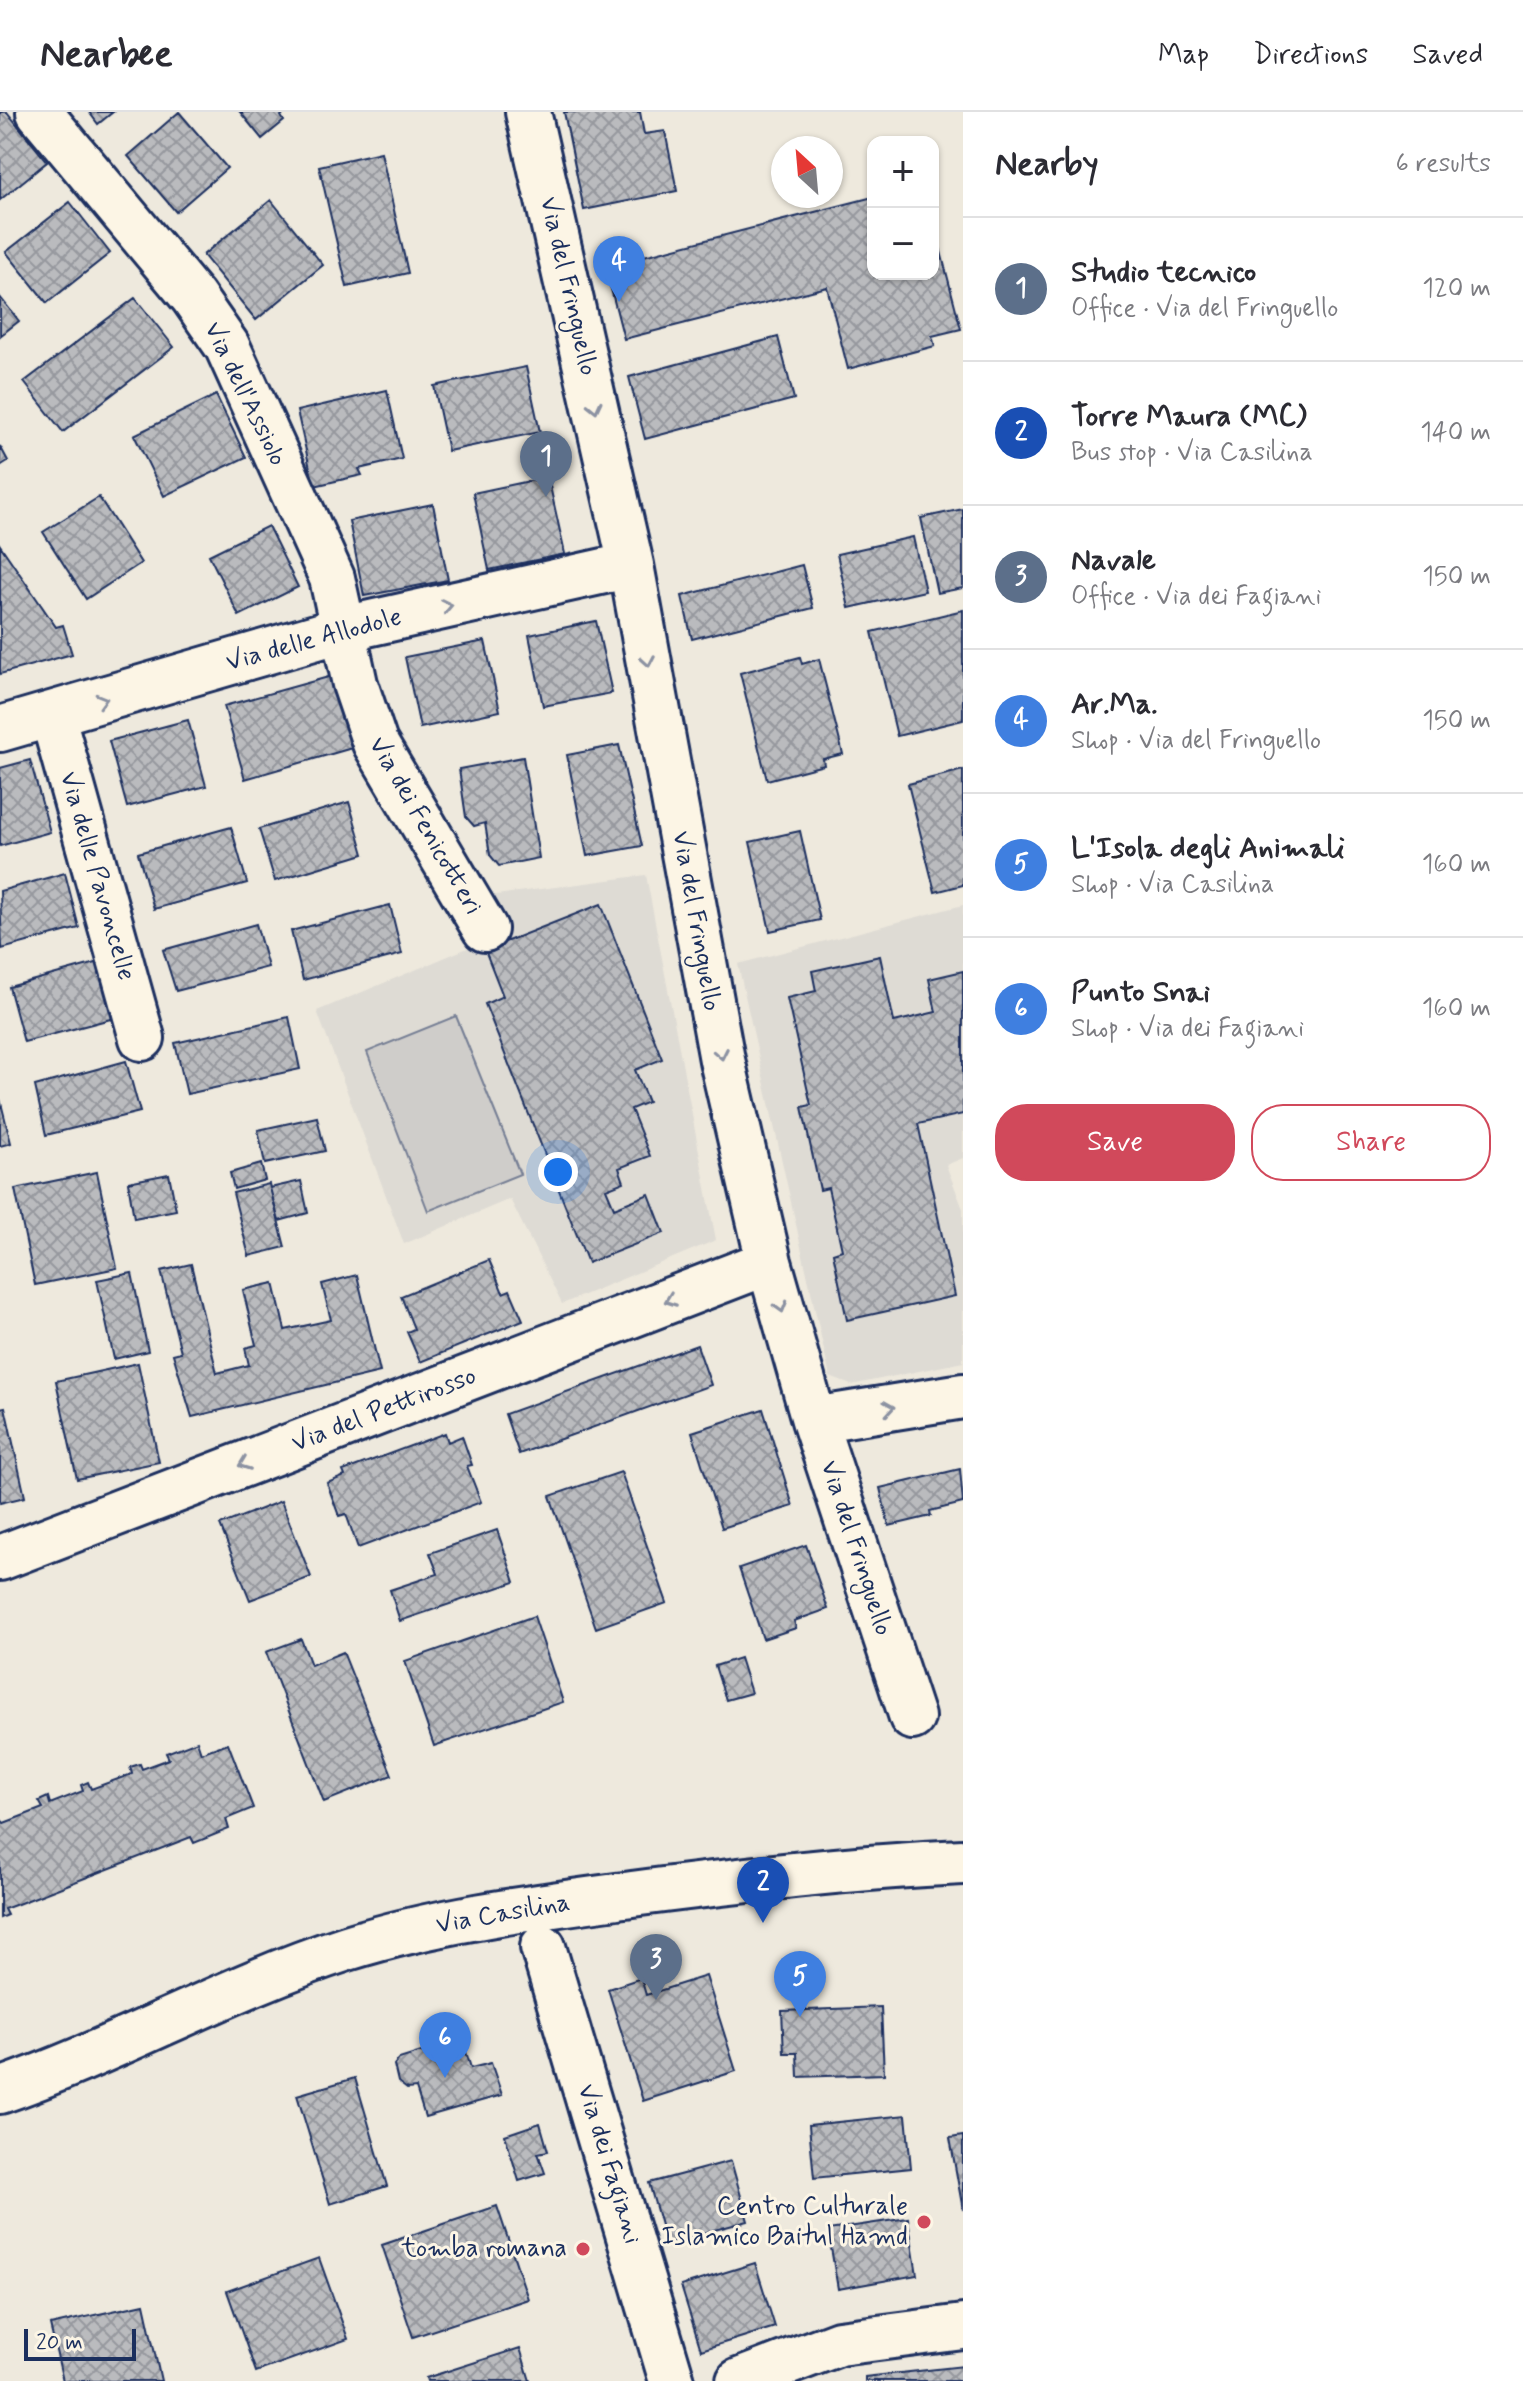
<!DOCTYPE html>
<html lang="en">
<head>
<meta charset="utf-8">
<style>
  :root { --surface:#fff; --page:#f2f2f3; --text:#2b2b33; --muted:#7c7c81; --line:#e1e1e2; --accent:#d1495b }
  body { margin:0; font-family:Mynerve,sans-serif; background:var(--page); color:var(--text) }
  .controls { position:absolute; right:24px; top:24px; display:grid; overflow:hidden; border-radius:16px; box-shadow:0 2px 6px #0004 }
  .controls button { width:72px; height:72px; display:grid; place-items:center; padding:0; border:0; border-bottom:2px solid var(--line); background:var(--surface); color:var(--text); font:40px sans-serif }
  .compass { position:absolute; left:771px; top:24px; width:72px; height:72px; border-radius:50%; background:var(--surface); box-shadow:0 2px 6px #0004; rotate:334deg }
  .scale { position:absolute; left:24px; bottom:20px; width:112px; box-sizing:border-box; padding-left:8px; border:4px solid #1b2f5e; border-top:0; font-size:22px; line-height:28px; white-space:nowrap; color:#1b2f5e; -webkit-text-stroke:6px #fcf5e5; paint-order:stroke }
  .you { position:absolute; left:558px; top:1060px; width:28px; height:28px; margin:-20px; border:6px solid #fff; border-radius:50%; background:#1a73e8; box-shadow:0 0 0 12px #1a73e833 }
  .badge { display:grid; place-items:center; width:52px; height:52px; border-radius:50%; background:var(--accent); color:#fff; font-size:26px; font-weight:700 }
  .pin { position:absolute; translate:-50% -66px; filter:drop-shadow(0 2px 4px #0008) }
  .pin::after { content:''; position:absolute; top:42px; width:28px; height:24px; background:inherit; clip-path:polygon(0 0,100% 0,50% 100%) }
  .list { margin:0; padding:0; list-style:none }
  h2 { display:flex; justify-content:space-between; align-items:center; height:104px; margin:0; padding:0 32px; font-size:34px }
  h2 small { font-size:26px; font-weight:400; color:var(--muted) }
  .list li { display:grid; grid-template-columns:52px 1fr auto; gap:24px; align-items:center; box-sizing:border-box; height:144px; padding:0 32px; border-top:2px solid var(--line) }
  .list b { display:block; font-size:30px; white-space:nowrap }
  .list p { margin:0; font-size:26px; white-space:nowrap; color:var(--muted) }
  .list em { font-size:26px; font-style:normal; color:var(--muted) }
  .actions { display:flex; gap:16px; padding:24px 32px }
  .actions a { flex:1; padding:18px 0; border:2px solid var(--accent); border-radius:32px; text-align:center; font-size:28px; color:var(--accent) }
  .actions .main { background:var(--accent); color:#fff }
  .map { position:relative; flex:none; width:963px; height:2269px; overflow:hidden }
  header { display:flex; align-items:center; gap:48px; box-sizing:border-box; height:112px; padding:0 40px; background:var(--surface); border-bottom:2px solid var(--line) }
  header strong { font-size:38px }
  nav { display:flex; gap:44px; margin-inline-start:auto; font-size:28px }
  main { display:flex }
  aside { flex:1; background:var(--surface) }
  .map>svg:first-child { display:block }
  .built { fill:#dedbd4 }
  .garden { fill:#cfcdca; stroke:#757e94; stroke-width:2 }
  .building { fill:url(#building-cross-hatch); stroke:#1b2f5e; stroke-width:2 }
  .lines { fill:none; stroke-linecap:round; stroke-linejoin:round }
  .minor-casing { stroke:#1b2f5e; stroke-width:50 }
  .major-casing { stroke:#1b2f5e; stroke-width:50 }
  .minor { stroke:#fcf5e5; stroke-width:44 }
  .major { stroke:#fcf5e5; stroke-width:44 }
  .oneway { stroke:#8c92a2 }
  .poi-dot { fill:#d1495b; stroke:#fcf5e5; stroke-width:3 }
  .labels { text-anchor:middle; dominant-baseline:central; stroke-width:6; stroke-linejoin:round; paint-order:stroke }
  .street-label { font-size:26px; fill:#1b2f5e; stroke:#fcf5e5 }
  .poi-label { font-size:26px; fill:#1b2f5e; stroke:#fcf5e5; text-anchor:end }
</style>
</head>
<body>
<header>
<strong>Nearbee</strong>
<nav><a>Map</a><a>Directions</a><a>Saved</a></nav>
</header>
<main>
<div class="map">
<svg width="963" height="2269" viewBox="0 0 963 2269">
  <defs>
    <pattern id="building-cross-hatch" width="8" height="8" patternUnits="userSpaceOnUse" patternTransform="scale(2)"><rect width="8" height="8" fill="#babbbe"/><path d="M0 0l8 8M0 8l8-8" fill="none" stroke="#96989e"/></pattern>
  </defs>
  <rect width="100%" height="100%" fill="#eee9dd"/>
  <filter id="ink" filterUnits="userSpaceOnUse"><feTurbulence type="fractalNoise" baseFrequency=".0125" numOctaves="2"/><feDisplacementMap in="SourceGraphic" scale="16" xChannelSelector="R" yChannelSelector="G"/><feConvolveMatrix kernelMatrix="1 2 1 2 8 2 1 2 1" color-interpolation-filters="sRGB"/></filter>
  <g filter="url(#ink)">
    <path class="built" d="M646,763L716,1128L562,1192L510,1087L404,1132L317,899L501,822L481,785Z
      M963,793V1046L946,1053L963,1097V1250L851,1273L830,1265L738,852Z"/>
    <path class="garden" d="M456,904L520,1062L428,1099L367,940Z"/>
    <path class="building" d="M0,0H7L47,50L0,88Z
      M89,0H113L98,12Z
      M179,0L227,56L176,100L128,44Z
      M240,0H286L281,4L284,9L262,27Z
      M564,0H640L644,22L665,19L677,79L584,98Z
      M381,40L408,161L347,175L319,54Z
      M873,85V162H933V109L961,217L932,224L935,234L848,257L827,175L624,227L605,154Z
      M271,88L323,153L256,208L203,143Z
      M70,90L110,141L47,191L6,140Z
      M0,185L19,209L0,224Z
      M135,186L174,235L63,320L24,270Z
      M778,225L794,287L645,327L629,265Z
      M526,255L540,320L448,339L434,274Z
      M387,278L402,347L359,357L362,363L314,374L297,299Z
      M216,283L246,345L164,384L134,323Z
      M0,334L8,349L0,354Z
      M548,365L565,442L489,458L473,381Z
      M99,385L141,451L86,487L43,420Z
      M433,392L448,468L364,484L349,409Z
      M963,397V476L937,481L921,406Z
      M268,414L298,475L239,504L209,443Z
      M913,425L925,479L849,496L837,442Z
      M0,433L56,515L63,513L72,542L0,562Z
      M802,453L813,496L692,527L682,484Z
      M963,498V608L897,624L872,520Z
      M596,509L612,581L543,594L529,523Z
      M485,529L500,599L420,616L405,545Z
      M800,545L802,552L819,547L843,642L823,647L824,653L767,668L740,561Z
      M332,564L352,636L245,667L224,594Z
      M188,608L206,674L127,695L109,629Z
      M619,633L642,734L587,744L567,643Z
      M523,645L539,746L499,754L490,743L485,711L474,714L466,705L459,657Z
      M30,648L50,720L0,734V656Z
      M963,658V773L935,780L908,672Z
      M349,690L364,742L275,769L259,717Z
      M231,715L247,771L154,797L138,741Z
      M800,719L820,808L770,819L750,730Z
      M65,761L79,816L2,837L0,779Z
      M601,792L662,947L635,958L648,990L631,997L650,1044L619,1056L624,1070L606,1077L614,1096L649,1082L664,1121L588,1151L485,892L503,884L485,838Z
      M390,793L402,842L303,868L291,819Z
      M256,812L268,855L176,879L163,838Z
      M880,844L894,910L936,900L929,867L963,859V1002L918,1012L955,1184L847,1208L833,1141L842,1138L828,1076L820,1078L802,995L811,993L787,886L816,879L812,859Z
      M107,848L122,904L24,930L9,875Z
      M289,905L300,957L187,982L175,931Z
      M126,949L140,1000L46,1023L35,974Z
      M0,987L11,1031L0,1034Z
      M317,1005L325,1039L265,1052L258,1018Z
      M261,1052L265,1068L234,1077L230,1061Z
      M97,1060L117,1156L35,1173L15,1077Z
      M169,1062L176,1098L134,1106L128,1070Z
      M301,1069L308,1101L279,1109L270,1076Z
      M269,1072L285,1135L249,1144L233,1081Z
      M489,1148L503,1181L510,1178L523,1208L420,1250L407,1220L414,1217L401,1184Z
      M191,1152L217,1261L249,1253L245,1236L256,1233L243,1178L274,1171L285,1218L331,1208L322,1172L357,1163L380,1260L192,1305L173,1242L181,1240L161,1159Z
      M132,1161L148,1239L114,1247L97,1168Z
      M697,1233L711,1273L519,1342L505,1302Z
      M138,1251L159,1350L77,1367L56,1269Z
      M5,1295L25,1385L0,1391V1296Z
      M763,1297L793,1394L722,1416L692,1320Z
      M445,1321L448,1330L462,1324L472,1353L467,1354L481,1390L358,1436L346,1402L339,1404L327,1371L345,1364L343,1359Z
      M960,1357L963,1391L930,1399L931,1404L889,1414L880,1376Z
      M621,1360L667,1491L596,1516L550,1384Z
      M281,1389L311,1465L250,1488L220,1413Z
      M497,1418L515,1470L400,1509L390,1478L438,1462L430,1441Z
      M806,1433L828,1497L794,1509L796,1516L763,1527L739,1456Z
      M534,1504L563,1590L434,1634L405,1549Z
      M301,1527L311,1553L343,1540L392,1663L324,1690L266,1540Z
      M740,1546L751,1581L726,1588L715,1554Z
      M197,1629L201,1641L228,1631L253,1696L226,1707L229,1717L194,1731L191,1725L15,1793L4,1797L7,1803L0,1806V1706L4,1711L43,1696L39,1689L48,1685L50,1692L83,1679L81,1673L88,1670L91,1677L132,1662L130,1655L140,1652L142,1657L169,1647L166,1641Z
      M706,1864L736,1959L643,1989L608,1877L641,1866L646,1883Z
      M881,1895L884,1962L798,1965L797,1941H784L782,1899Z
      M462,1927L471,1956L491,1951L502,1983L425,2005L416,1976L407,1977L398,1970L394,1953L399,1947Z
      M355,1966L387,2074L330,2092L297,1983Z
      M906,2003L911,2056L814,2066L809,2013Z
      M540,2011L548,2039L538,2041L545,2061L519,2069L505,2023Z
      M963,2024V2098L950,2026Z
      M731,2049L748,2109L666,2131L649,2071Z
      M497,2094L528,2187L413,2225L382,2133Z
      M908,2106L917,2163L838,2177L828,2118Z
      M319,2146L348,2227L256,2260L227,2179Z
      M755,2151L775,2215L701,2238L681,2174Z
      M144,2192L161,2269H63L50,2213Z
      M520,2236L530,2269H427L426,2266Z
      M963,2254V2269H865V2265Z"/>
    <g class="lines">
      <defs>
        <path id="minor" d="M39,0L193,185L227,234L332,466L355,572L375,631L485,817
          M528,0L631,453L722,948L769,1150L814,1308L912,1605
          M52,602L142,926
          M0,617L344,517L631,453
          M814,1308L963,1284
          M0,1446L769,1150
          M543,1835L672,2269
          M739,2269L839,2231L963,2215"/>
        <path id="major" d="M0,1979C118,1938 227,1875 347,1836C439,1807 536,1795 632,1782C742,1768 852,1755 963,1750"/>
      </defs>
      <use href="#minor" class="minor-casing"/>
      <use href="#major" class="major-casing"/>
      <use href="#minor" class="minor"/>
      <use href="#major" class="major"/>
    </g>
    <defs><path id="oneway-chevron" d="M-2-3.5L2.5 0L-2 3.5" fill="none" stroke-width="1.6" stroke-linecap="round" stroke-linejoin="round" transform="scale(2)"/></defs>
    <g class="oneway">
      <use href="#oneway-chevron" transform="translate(595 295) rotate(77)"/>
      <use href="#oneway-chevron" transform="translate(447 494) rotate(-12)"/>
      <use href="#oneway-chevron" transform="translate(648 549) rotate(80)"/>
      <use href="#oneway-chevron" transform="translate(102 588) rotate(-16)"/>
      <use href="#oneway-chevron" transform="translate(721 942) rotate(79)"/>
      <use href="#oneway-chevron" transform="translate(670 1188) rotate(159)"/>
      <use href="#oneway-chevron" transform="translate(781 1195) rotate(74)"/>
      <use href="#oneway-chevron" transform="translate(889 1296) rotate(-9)"/>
      <use href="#oneway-chevron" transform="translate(244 1352) rotate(159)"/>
    </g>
  </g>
  <g class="poi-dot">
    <circle cx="924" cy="2110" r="8"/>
    <circle cx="583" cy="2137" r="8"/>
  </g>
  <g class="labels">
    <g class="street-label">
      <text transform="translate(568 174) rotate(77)">Via del Fringuello</text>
      <text transform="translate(245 282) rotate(64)">Via dell'Assiolo</text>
      <text transform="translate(314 528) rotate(-15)">Via delle Allodole</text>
      <text transform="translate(425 714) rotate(60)">Via dei Fenicotteri</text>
      <text transform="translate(97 764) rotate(74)">Via delle Pavoncelle</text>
      <text transform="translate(696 809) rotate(80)">Via del Fringuello</text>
      <text transform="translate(384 1298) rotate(-21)">Via del Pettirosso</text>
      <text transform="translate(856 1436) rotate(72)">Via del Fringuello</text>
      <text transform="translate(503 1802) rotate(-10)">Via Casilina</text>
      <text transform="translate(609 2052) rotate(73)">Via dei Fagiani</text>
    </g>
    <g class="poi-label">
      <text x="908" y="2095">Centro Culturale<tspan x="908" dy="30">Islamico Baitul Hamd</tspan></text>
      <text x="567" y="2137">tomba romana</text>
    </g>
  </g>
</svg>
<div class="controls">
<button>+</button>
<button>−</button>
</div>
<svg class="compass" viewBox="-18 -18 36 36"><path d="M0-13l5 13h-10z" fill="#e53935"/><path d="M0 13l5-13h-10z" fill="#7c7c81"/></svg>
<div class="scale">20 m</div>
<div class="you"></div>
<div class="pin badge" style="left:546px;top:385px;background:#5c6f8a">1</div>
<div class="pin badge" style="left:763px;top:1811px;background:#1a4fb4">2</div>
<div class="pin badge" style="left:656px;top:1888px;background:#5c6f8a">3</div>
<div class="pin badge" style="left:619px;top:190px;background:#3f7fe0">4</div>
<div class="pin badge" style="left:800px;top:1905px;background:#3f7fe0">5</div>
<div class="pin badge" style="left:445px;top:1966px;background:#3f7fe0">6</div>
</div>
<aside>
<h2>Nearby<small>6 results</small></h2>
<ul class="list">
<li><span class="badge" style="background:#5c6f8a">1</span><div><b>Studio tecnico</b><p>Office · Via del Fringuello</p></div><em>120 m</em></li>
<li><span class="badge" style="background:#1a4fb4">2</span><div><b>Torre Maura (MC)</b><p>Bus stop · Via Casilina</p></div><em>140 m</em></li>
<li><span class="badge" style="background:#5c6f8a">3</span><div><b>Navale</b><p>Office · Via dei Fagiani</p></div><em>150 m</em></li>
<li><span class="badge" style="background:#3f7fe0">4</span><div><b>Ar.Ma.</b><p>Shop · Via del Fringuello</p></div><em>150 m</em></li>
<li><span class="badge" style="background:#3f7fe0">5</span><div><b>L'Isola degli Animali</b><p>Shop · Via Casilina</p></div><em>160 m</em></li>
<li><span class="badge" style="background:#3f7fe0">6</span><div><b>Punto Snai</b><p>Shop · Via dei Fagiani</p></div><em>160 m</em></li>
</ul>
<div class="actions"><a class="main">Save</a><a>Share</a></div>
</aside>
</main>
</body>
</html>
